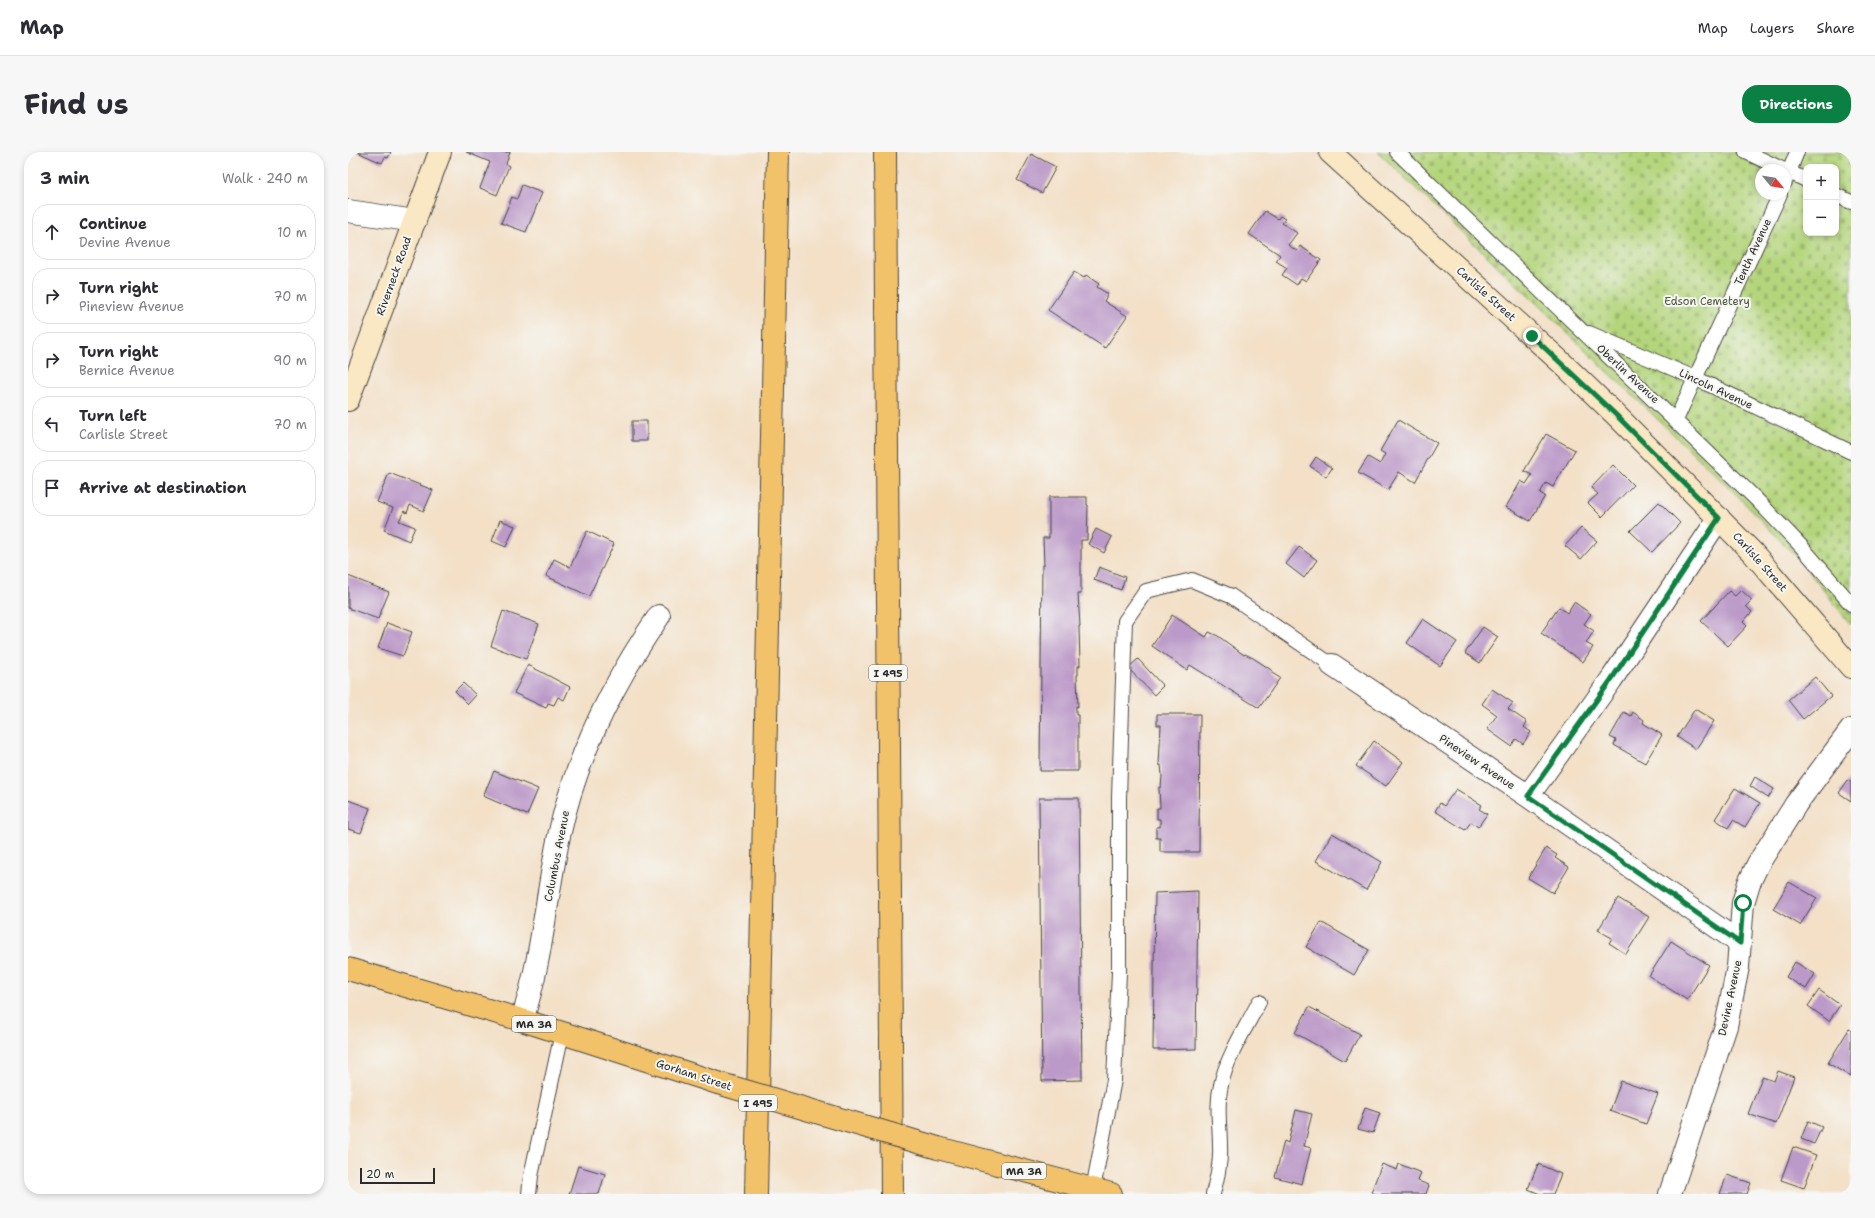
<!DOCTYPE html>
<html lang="en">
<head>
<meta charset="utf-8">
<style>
  :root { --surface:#fff; --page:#f7f7f7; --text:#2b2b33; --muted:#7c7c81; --line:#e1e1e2; --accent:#0b8043 }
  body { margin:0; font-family:"Shantell Sans",sans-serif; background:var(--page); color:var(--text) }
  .controls { position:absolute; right:12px; top:12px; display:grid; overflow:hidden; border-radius:8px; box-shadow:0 2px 6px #0003 }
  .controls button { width:36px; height:36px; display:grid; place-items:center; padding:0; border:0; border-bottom:1px solid var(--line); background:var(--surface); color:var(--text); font:20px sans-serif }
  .compass { position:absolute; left:1407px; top:12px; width:36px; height:36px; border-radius:50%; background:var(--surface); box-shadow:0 2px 6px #0003; rotate:120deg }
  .scale { position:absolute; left:12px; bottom:10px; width:75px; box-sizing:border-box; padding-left:4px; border:2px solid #2b2b2b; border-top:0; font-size:11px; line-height:14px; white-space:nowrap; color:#2b2b2b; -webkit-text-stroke:3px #f6f6f2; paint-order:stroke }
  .stop { position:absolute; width:12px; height:12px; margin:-9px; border:3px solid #0b8043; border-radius:50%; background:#fff }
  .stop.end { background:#0b8043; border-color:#fff; box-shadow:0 1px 4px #0008 }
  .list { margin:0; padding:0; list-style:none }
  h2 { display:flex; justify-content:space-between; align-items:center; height:52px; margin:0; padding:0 16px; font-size:17px }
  h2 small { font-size:13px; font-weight:400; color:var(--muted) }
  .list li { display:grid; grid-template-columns:26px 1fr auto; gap:12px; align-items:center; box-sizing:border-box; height:56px; margin:0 8px 8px; padding:0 8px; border:1px solid var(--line); border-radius:16px }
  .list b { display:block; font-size:15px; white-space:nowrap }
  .list p { margin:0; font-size:13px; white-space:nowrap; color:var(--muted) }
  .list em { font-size:13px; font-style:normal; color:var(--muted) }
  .icon { flex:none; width:22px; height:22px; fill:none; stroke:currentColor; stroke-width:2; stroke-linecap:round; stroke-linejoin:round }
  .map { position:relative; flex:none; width:1503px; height:1042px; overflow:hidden; border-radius:16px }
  header { display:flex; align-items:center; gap:24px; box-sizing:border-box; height:56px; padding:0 20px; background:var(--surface); border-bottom:1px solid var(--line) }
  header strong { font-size:19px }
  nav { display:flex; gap:22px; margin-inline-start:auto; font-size:14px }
  .intro { display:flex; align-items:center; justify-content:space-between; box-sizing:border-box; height:96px; padding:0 24px }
  h1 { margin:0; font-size:28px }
  .button { padding:10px 18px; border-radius:16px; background:var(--accent); color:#fff; font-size:14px; font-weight:700 }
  main { display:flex; gap:24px; padding:0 24px }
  aside { flex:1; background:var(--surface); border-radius:16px; box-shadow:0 2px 6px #0003 }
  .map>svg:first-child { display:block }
  .cemetery { fill:url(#cemetery-stones); stroke:#708054; fill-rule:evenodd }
  .building { fill:#bb99c8 }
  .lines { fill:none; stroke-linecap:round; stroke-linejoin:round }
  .lane-casing { stroke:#494642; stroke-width:16 }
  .street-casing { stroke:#494642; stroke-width:24 }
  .secondary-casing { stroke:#494642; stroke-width:24 }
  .primary-casing { stroke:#494642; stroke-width:24 }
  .highway-casing { stroke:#494642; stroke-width:24 }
  .lane { stroke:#fff; stroke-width:14 }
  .street { stroke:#fff; stroke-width:22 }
  .secondary { stroke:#fae7c3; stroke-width:22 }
  .primary { stroke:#f2c26a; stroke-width:22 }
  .highway { stroke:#f2c26a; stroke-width:22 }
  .primary-bridge-casing { stroke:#494642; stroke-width:24; stroke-linecap:butt }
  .primary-bridge { stroke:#f2c26a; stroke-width:22 }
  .route { stroke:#0b8043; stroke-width:5 }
  .labels { text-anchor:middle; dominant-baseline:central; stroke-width:4; stroke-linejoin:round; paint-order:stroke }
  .shield { fill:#f6f6f2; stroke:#686867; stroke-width:1 }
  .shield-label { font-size:10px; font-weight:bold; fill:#2b2b2b }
  .street-label { font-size:11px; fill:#2b2b2b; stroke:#f6f6f2 }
  .park-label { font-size:11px; fill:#4d563f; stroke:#f6f6f2 }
</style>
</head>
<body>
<header>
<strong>Map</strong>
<nav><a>Map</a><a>Layers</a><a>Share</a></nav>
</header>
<div class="intro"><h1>Find us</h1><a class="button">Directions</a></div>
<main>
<aside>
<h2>3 min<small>Walk · 240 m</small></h2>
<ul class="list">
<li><svg class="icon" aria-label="ahead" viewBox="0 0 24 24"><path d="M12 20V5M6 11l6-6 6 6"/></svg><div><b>Continue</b><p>Devine Avenue</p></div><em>10 m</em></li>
<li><svg class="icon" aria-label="right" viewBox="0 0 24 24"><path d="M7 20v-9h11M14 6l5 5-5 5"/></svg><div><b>Turn right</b><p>Pineview Avenue</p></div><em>70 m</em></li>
<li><svg class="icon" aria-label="right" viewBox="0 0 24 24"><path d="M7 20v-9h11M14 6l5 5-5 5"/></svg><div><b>Turn right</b><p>Bernice Avenue</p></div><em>90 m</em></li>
<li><svg class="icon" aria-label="left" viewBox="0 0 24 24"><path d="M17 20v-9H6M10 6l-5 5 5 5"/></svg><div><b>Turn left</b><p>Carlisle Street</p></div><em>70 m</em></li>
<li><svg class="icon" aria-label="arrive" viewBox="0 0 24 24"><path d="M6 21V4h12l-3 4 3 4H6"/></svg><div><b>Arrive at destination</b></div></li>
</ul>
</aside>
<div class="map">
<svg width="1503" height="1042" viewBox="0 0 1503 1042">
  <defs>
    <pattern id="cemetery-stones" width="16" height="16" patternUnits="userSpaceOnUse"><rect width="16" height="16" fill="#b4d57c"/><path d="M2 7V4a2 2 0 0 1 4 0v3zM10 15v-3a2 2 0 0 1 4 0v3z" fill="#9bb76b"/></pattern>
  </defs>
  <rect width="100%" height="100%" fill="#f6f6f2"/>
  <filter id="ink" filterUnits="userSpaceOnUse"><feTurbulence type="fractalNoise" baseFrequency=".025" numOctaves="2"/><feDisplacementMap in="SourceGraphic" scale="8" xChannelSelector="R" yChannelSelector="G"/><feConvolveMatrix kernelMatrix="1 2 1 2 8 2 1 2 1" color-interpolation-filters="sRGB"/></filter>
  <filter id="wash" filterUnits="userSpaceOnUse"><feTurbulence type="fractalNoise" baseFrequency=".012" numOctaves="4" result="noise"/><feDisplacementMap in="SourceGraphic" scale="16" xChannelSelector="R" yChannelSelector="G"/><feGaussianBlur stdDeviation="0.9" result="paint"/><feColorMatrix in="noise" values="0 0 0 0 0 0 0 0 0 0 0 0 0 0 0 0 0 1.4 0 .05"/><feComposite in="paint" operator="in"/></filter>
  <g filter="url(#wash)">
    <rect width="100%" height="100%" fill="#f3e0c7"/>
    <path class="cemetery" d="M1030,0H1503V473L1455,412L1388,342ZM1458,15H1488V81H1458ZM1413,18H1437V42H1413Z"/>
    <g id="blocks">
      <path class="building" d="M9,0H43L40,6L37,5L34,11Z
        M118,0H162L158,12L161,14L149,43L132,36L142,10Z
        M683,2L708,15L694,41L669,28Z
        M174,33L194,41L178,80L153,71L164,45L169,47Z
        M917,59L930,67L932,64L937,67L934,71L949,81L940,93L949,99L952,94L973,108L958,129L953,126L949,133L934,123L939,116L928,109L932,103L901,82Z
        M726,120L736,126L738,123L751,132L749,135L760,142L756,149L779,164L757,196L700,158Z
        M1050,268L1089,291L1067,330L1051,320L1040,338L1010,321L1020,305L1032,312L1037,302L1032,299Z
        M284,269H299V289H284Z
        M1198,282L1227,298L1205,335L1198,331L1192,341L1197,344L1182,369L1158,355L1173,329L1178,332L1184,323L1176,319Z
        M968,305L984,316L978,325L962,314Z
        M1265,313L1285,333L1254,365L1240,351L1250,342L1243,336Z
        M41,321L85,338L76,359L62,353L59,361L56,359L51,369L67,375L61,389L36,378L45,356L29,350Z
        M701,345H739V353H740L739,388H733V442H730L732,474H731L732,514H730V523H729L730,555L728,554V563H730V619H692L694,413L696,414L695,386H701Z
        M1311,350L1332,371L1304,400L1282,379Z
        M152,368L167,374L158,395L144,389Z
        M1233,376L1249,389L1233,407L1217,394Z
        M748,377L764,385L756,401L740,392Z
        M239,379L266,392L241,444L198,424L206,407L222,415Z
        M951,395L969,408L956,426L938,412Z
        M751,415L777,425L773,438L746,428Z
        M0,424L41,440L30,467L0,456Z
        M1393,438L1404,448L1398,454L1404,460L1395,470L1399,474L1380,494L1353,469L1381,439L1387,444Z
        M1226,450L1243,462L1236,472L1246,479L1238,491L1245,495L1235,510L1193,481L1211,455L1219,461Z
        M155,459L191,472L178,507L143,494Z
        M824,463L858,485L861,480L870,484L896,503L897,502L905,506L925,519L924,521L932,526L911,556L842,513L839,518L804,494Z
        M1075,467L1109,490L1092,514L1059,491Z
        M39,471L64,480L55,504L30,496Z
        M1135,475L1150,485L1132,511L1117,501Z
        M790,507L815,534L806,543L780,516Z
        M180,513L222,535L216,548L210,545L206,553L200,551L198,556L166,541Z
        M1467,525L1483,544L1455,567L1440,548Z
        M115,531L128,543L120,552L107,539Z
        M1144,537L1165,551L1160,557L1179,570L1176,575L1183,580L1175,592L1168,587L1163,594L1139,577L1149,563L1134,552Z
        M1347,557L1366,569L1348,597L1329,585Z
        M1276,560L1283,564L1285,560L1296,568L1295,571L1314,583L1297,611L1266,593L1268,588L1262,585Z
        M809,562H852L851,700H812V686H808V675H812V667H809V656H812L811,635H813L814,623L813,613H811L813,573H809Z
        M1026,589L1055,610L1038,634L1008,614Z
        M146,619L190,637L179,663L135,644Z
        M1407,625L1426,637L1420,646L1402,634Z
        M1500,628L1503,630V649L1491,641Z
        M1387,636L1412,651L1397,675L1385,668L1380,676L1367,667Z
        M1108,637L1134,653L1131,657L1139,662L1130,675L1123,670L1117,678L1087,659L1092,651L1096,654Z
        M691,646H731L734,928L694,929Z
        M0,648L22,656L13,681L0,677Z
        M984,681L1034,710L1018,738L968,709Z
        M1198,696L1209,703L1207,706L1221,715L1205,741L1180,726Z
        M1441,730L1469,746L1452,773L1425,757Z
        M850,739L848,897L805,898L807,741Z
        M1270,746L1301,765L1278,802L1261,791L1264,786L1250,778Z
        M973,770L1021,798L1006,823L958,795Z
        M1323,789L1361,813L1339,848L1301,824Z
        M1447,810L1467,822L1458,837L1438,825Z
        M1471,838L1492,853L1481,869L1460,854Z
        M961,855L1012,882L997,909L947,881Z
        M1501,877L1503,878V925L1480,911Z
        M1430,919L1446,925L1428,972L1400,962L1414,925L1426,929Z
        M1273,929L1310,942L1298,972L1262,959Z
        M1017,956L1032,961L1025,981L1010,977Z
        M948,958L964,962L956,994L963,996L954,1032L927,1025L936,989L940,991Z
        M1460,969L1474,975L1466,992L1453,987Z
        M1445,995L1468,1003L1456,1036L1433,1028Z
        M1034,1012L1049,1018L1051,1012L1073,1021L1070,1029L1081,1033L1078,1042H1028L1023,1040Z
        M1190,1012L1213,1022L1205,1042H1192L1180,1037Z
        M230,1014L257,1022L251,1042H221Z
        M1379,1023L1403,1031L1399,1042H1372Z"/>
    </g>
  </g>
  <g filter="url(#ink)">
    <use href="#blocks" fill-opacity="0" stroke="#494642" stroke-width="1"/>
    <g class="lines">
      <defs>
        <path id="lane" d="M1049,0L1408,347L1453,394L1503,452
          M1398,0L1436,18
          M1437,18L1458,28
          M1437,30L1449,0
          M1488,43L1503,50
          M1241,181L1347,226L1503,300
          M1328,268L1432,42
          M745,1037L766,928L771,821V645L777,469L798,439L844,428L883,444L984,513
          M181,1042L183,1024L214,881
          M865,1042C869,1026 873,1010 872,994C872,973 868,953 873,933C879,904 898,876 911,850"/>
        <path id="street" d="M0,59L67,69
          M984,513L1180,644L1392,791
          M1180,644L1263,528L1371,366
          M174,868C194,808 198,745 211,684C228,605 266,529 311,464
          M1322,1042L1378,874L1390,815L1395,751L1401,731L1410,712L1448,652L1503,578"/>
        <path id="secondary" d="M982,0L1215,212L1267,262L1405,401L1503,515
          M0,248L92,0"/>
        <path id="primary" d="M0,817L174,868L370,931
          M590,996L763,1042"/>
        <path id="highway" d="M537,0L544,1042
          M408,1042L430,0"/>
      </defs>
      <use href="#lane" class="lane-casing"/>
      <use href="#street" class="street-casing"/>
      <use href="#secondary" class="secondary-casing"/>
      <use href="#primary" class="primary-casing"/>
      <use href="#highway" class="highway-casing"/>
      <use href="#lane" class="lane"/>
      <use href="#street" class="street"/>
      <use href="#secondary" class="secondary"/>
      <use href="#primary" class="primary"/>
      <use href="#highway" class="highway"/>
      <defs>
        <path id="primary-bridge" d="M370,931L590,996"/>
      </defs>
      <use href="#primary-bridge" class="primary-bridge-casing"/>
      <use href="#primary-bridge" class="primary-bridge"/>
    </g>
  </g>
  <g class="lines" filter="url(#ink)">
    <path class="route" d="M1184,184L1267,262L1371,366L1263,528L1180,644L1392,791L1395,751"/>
  </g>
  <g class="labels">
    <g class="shield">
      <rect x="521" y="513" width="38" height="16" rx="3"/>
      <rect x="164" y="864" width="44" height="16" rx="3"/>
      <rect x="391" y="943" width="38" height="16" rx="3"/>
      <rect x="654" y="1011" width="44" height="16" rx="3"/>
    </g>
    <g class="shield-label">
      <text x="540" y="521">I 495</text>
      <text x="186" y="872">MA 3A</text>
      <text x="410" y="951">I 495</text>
      <text x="676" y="1019">MA 3A</text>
    </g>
    <g class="street-label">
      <text transform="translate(1405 100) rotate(-65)">Tenth Avenue</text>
      <text transform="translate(46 124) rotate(-70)">Riverneck Road</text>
      <text transform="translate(1138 142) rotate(42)">Carlisle Street</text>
      <text transform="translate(1280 222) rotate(43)">Oberlin Avenue</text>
      <text transform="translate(1368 237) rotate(25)">Lincoln Avenue</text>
      <text transform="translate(1412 410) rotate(48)">Carlisle Street</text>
      <text transform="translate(1129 610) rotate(34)">Pineview Avenue</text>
      <text transform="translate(209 704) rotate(-79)">Columbus Avenue</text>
      <text transform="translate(1382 846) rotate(-78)">Devine Avenue</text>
      <text transform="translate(346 923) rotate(18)">Gorham Street</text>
    </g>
    <g class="park-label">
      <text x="1359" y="149">Edson Cemetery</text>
    </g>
  </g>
</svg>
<div class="controls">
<button>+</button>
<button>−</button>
</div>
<svg class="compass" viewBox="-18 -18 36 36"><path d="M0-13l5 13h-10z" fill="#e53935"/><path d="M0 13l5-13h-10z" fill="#7c7c81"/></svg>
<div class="scale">20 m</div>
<div class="stop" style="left:1395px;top:751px"></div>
<div class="stop end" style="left:1184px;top:184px"></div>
</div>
</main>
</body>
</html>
